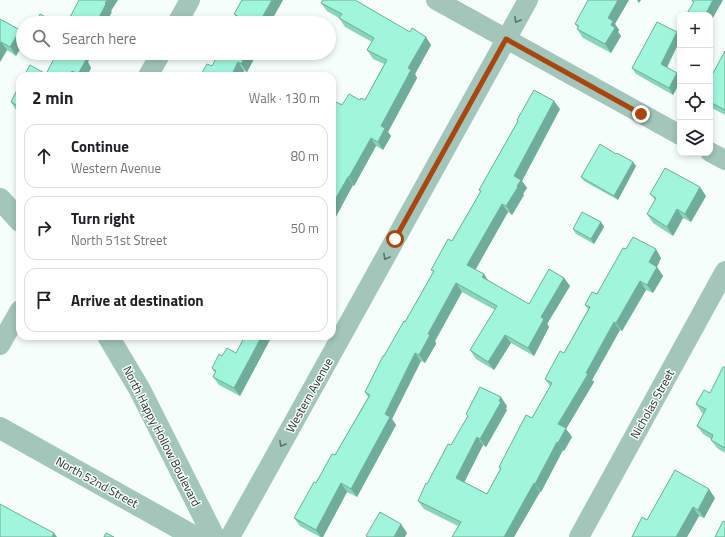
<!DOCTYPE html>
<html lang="en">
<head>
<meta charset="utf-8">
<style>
  :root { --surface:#fff; --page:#f2f2f2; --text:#202124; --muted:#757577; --line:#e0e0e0 }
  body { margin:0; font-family:"Titillium Web",sans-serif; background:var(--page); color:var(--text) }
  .controls { position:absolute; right:12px; top:12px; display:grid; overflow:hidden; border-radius:8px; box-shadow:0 2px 6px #0003 }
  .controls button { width:36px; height:36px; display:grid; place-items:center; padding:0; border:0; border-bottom:1px solid var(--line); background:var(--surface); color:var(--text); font:20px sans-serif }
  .stop { position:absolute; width:12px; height:12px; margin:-9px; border:3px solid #a9460f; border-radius:50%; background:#fff }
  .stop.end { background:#a9460f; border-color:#fff; box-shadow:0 1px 4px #0008 }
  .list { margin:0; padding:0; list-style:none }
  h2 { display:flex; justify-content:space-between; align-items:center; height:52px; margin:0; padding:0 16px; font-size:17px }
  h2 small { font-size:13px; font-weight:400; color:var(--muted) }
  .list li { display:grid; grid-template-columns:26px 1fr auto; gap:12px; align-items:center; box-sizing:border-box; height:64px; margin:0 8px 8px; padding:0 8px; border:1px solid var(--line); border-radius:12px }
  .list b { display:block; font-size:15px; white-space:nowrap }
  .list p { margin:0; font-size:13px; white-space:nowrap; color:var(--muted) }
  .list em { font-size:13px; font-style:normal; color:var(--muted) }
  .icon { flex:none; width:22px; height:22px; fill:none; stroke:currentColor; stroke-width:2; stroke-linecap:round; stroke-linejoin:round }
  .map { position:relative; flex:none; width:725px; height:537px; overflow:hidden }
  .search { position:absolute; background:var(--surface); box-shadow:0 2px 6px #0003; left:16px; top:16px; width:320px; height:44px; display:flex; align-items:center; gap:10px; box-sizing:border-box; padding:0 14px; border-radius:22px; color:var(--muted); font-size:15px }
  .panel { position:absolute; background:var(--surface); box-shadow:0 2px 6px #0003; left:16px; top:72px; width:320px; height:268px; border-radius:12px }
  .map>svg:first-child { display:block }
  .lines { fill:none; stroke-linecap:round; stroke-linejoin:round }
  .minor { stroke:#a2c6b9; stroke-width:20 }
  .tertiary { stroke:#a2c6b9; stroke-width:22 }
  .wall { fill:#89d4bb }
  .shaded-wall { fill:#6fac99 }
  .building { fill:#9ff6da; stroke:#6fac99 }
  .oneway { stroke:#61726c }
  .route { stroke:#a9460f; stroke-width:5 }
  .labels { text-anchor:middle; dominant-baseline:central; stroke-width:3; stroke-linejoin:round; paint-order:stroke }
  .street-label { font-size:12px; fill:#2b2e2d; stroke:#f5fefb }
</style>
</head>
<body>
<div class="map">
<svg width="725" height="537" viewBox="0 0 725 537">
  <rect width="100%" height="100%" fill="#f5fefb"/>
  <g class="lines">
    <path class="minor" d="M436,0L680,135
      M177,23L190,0
      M148,76L161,53
      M710,152L725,160
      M0,345L20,310
      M230,537L528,0
      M579,537L725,271"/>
    <path class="tertiary" d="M0,199L20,221
      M108,336L140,390L214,537
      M0,428L195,537"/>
  </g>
  <path class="wall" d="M242,0H283L270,23H236L238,20L234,14Z
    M321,3L431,45L415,74L417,78L388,132L391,136L383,150L376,146L354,186L353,185L332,224L342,105L360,100H365L384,64L373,59L367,50L372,42L345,27L339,18L327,11Z
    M0,19L20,30L23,34V44L16,56L7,50L0,62Z
    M575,24H615L619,30L618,32L621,36L611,53L583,38L577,29L578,28Z
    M677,32L680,37V40L667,68L677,73L680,78V82L673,95L636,74L632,68Z
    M725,51V115L710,107V74L712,75Z
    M257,53L247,72L244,71L241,76H200L212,66Z
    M88,57L89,59L88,62L91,68L87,76H24L46,74Z
    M20,84V112L16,110L11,102Z
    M560,109L522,181L527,188L523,194L524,195L512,215L508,212L475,270L484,274L488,280L529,304L564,278L570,286L547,324L549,327L534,356L511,343L494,370L476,359L470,350L495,310L462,292L435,341L436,344L425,363L421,361L392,419L396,425L357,497L347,492L323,537H320L300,526L294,518L316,483L335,455L368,397L365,392L384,356L405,322L433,272L431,270L452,241L480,192L479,190L518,121L517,120Z
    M616,154L633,162L636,166L618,200L584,181L581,177Z
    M650,194L706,196L691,222L683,218L673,236L653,223L647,214L655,200Z
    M601,222L604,227L594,244L576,234L573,229Z
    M626,249L661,258L657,267L663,276L653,293L646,290L622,331L620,330L592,380L594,382L566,429L572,437L564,451L563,450L541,492H540L514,537H452L458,526L424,509L418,501L468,417L466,414L507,406L506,409L507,410L486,447L483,445L464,482L487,494L500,469L499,467L532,418L550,386L545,379L564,353L588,309L585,305L597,294Z
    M245,336H272L240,396L219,385L213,377L215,373L212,368L222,356L236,353Z
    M725,367V453L717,448L711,440V439L703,434L697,426L703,413H702L696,404L710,393Z
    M715,498L704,518L699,516L687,537H632L647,520Z"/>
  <path class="shaded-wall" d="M107,0H118L111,11L112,12L106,23H96Z
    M272,0H283L270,23H259Z
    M618,0H629L615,24L619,30L618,32L621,36L611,53L605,44L611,25L608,18Z
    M637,0H641L639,3Z
    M713,0H723L710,23V15H705Z
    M20,30L23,34V44L16,56L10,47Z
    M677,32L680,37V40L665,71L661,64Z
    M426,37L431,45L415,74L417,78L388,132L391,136L383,150L378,142L381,126L408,68Z
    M1,42L7,50L0,62V43Z
    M83,53H90L88,57L89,59L88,62L91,68L87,76H79L78,74L81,57Z
    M247,53H257L247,72L241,64Z
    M238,62L244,71L241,76H231Z
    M72,71L75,76H71L70,75Z
    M677,73L680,78V82L673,95L669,88Z
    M554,101L560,109L522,181L527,188L523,194L524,195L512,215L506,206L514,176Z
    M371,138L376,146L354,186L349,177Z
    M633,162L636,166L618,200L614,196Z
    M348,177L353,185L332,224V205Z
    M700,187L706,196L691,222L685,214Z
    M502,204L508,212L473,274L467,265Z
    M677,209L683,218L673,236L667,227Z
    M601,222L604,227L594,244L591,239Z
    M656,249L661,258L655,271L649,262Z
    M657,267L663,276L653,293L647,285Z
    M484,274L489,283L482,277Z
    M564,278L570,286L547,324L549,327L534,356L528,348L541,317Z
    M640,281L646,290L622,331L616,323Z
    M456,283L462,292L435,341L436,344L425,363L419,355L428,334Z
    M614,322L620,330L592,380L594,382L566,429L572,437L564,451L558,443V424Z
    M505,335L511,343L494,370L488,362Z
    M262,336H272L240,396L234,388Z
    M415,353L421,361L392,419L396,425L357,497L351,489L385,414Z
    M501,397L507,406L506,409L507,410L486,447L480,439Z
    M477,437L483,445L462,487L456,478Z
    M557,442L563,450L541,492L535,484Z
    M341,483L347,492L323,537H321L316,530Z
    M534,483L540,492L514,537H504Z
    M709,489L715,498L704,518L698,510Z
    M693,507L699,516L687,537H676Z
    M401,524L407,533L405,537H394Z
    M54,533L57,537H52Z"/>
  <path class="building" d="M79,0H107L105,3L106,4L96,23H67Z
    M242,0H272L259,23H236L239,17L234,14Z
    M323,0H355L410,32L412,28L426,37L408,68L411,70L381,126L385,128L378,142L371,138L349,177H348L332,205V100L342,105L349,94L360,100L361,98L365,100L387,60L367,50L374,38L339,18L342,14L321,3Z
    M588,0H618L608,18L613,21L611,25L615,28L605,44L577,29L579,26L575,24Z
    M693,0H713L705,15H686L694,2L692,1Z
    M40,14L57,23H36Z
    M0,19L20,30L10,47L1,42L0,43Z
    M657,22L677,32L661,64L677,73L669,88L632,68Z
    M725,51V110L710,102V74L712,75Z
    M57,53H83L81,57L86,60L78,74L72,71L70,75L69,74L68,76H24L30,65L46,74Z
    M219,53H247L241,64L238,62L231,76H200L207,64L212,66Z
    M20,84V107L11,102Z
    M534,90L554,101L514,176L521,180L517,186L518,187L506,206L502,204L467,265L484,274L482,277L529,304L549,269L564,278L541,317L544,319L528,348L505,335L488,362L470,350L497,306L456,283L428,334L430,335L419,355L415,353L385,414L390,417L351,489L341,483L316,530L294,518L314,482L316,483L332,454L335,455L370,395L365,392L383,356H384L404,321L405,322L434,271L431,270L448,239L452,241L481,191L479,190L518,121L517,120Z
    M600,144L616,154L617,153L633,162L614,196L581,177Z
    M665,168L700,187L685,214L677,209L667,227L647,214L656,198L650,194Z
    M582,212L601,222L591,239L573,229Z
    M633,237L656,249L649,262L657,267L647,285L640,281L616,323L614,322L586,373L588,374L558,424L566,428L558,443L557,442L535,484L534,483L504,537H452L461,522L418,501L426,483L427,484L448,444L451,445L468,416L466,414L480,387L501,397L499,401L501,402L480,439L477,437L456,478L487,494L501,468L499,467L526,415L532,418L552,383L545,379L560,351L564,353L590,307L585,305L592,292L597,294L623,248L626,249Z
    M245,336H262L234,388L213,377L216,371L212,368L219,354L222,356L227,348L236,353Z
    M723,367H725V448L711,440L713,435L697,426L706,409L696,404L704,390L710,393Z
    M675,470L709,489L698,510L693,507L676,537H632L642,517L647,520Z
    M0,504L33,522L54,533L52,537H0Z
    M380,512L401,524L394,537H368L366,536Z
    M723,521L725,522V537H715Z
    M106,533L114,537H104Z"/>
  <defs><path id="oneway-chevron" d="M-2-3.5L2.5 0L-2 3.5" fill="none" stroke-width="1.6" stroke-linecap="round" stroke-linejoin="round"/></defs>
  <g class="oneway">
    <use href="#oneway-chevron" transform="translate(517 20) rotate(119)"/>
    <use href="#oneway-chevron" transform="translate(386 257) rotate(119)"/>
    <use href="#oneway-chevron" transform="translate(282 444) rotate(119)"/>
  </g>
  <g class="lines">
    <path class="route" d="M395,239L506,39L641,114"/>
  </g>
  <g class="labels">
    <g class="street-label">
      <text transform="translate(309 395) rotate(-61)">Western Avenue</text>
      <text transform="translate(652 404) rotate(-61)">Nicholas Street</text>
      <text transform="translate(162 436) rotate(63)">North Happy Hollow Boulevard</text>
      <text transform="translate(97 482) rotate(29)">North 52nd Street</text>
    </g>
  </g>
</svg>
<div class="controls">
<button>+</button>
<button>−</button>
<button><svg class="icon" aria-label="locate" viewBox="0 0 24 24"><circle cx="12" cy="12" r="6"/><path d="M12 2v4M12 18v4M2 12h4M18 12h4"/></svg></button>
<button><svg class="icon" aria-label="layers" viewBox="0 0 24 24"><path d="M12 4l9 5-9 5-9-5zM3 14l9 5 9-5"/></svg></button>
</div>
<div class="stop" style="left:395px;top:239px"></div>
<div class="stop end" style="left:641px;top:114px"></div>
<div class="search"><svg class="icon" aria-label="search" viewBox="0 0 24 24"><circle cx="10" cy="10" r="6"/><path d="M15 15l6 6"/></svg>Search here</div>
<section class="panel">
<h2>2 min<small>Walk · 130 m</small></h2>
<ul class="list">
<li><svg class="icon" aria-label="ahead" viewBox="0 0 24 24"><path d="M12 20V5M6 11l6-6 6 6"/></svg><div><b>Continue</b><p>Western Avenue</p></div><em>80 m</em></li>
<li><svg class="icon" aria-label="right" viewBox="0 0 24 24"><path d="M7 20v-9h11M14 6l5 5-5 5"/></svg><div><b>Turn right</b><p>North 51st Street</p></div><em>50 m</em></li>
<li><svg class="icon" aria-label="arrive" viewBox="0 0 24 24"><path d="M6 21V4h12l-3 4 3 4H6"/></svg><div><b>Arrive at destination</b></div></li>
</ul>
</section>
</div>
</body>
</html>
